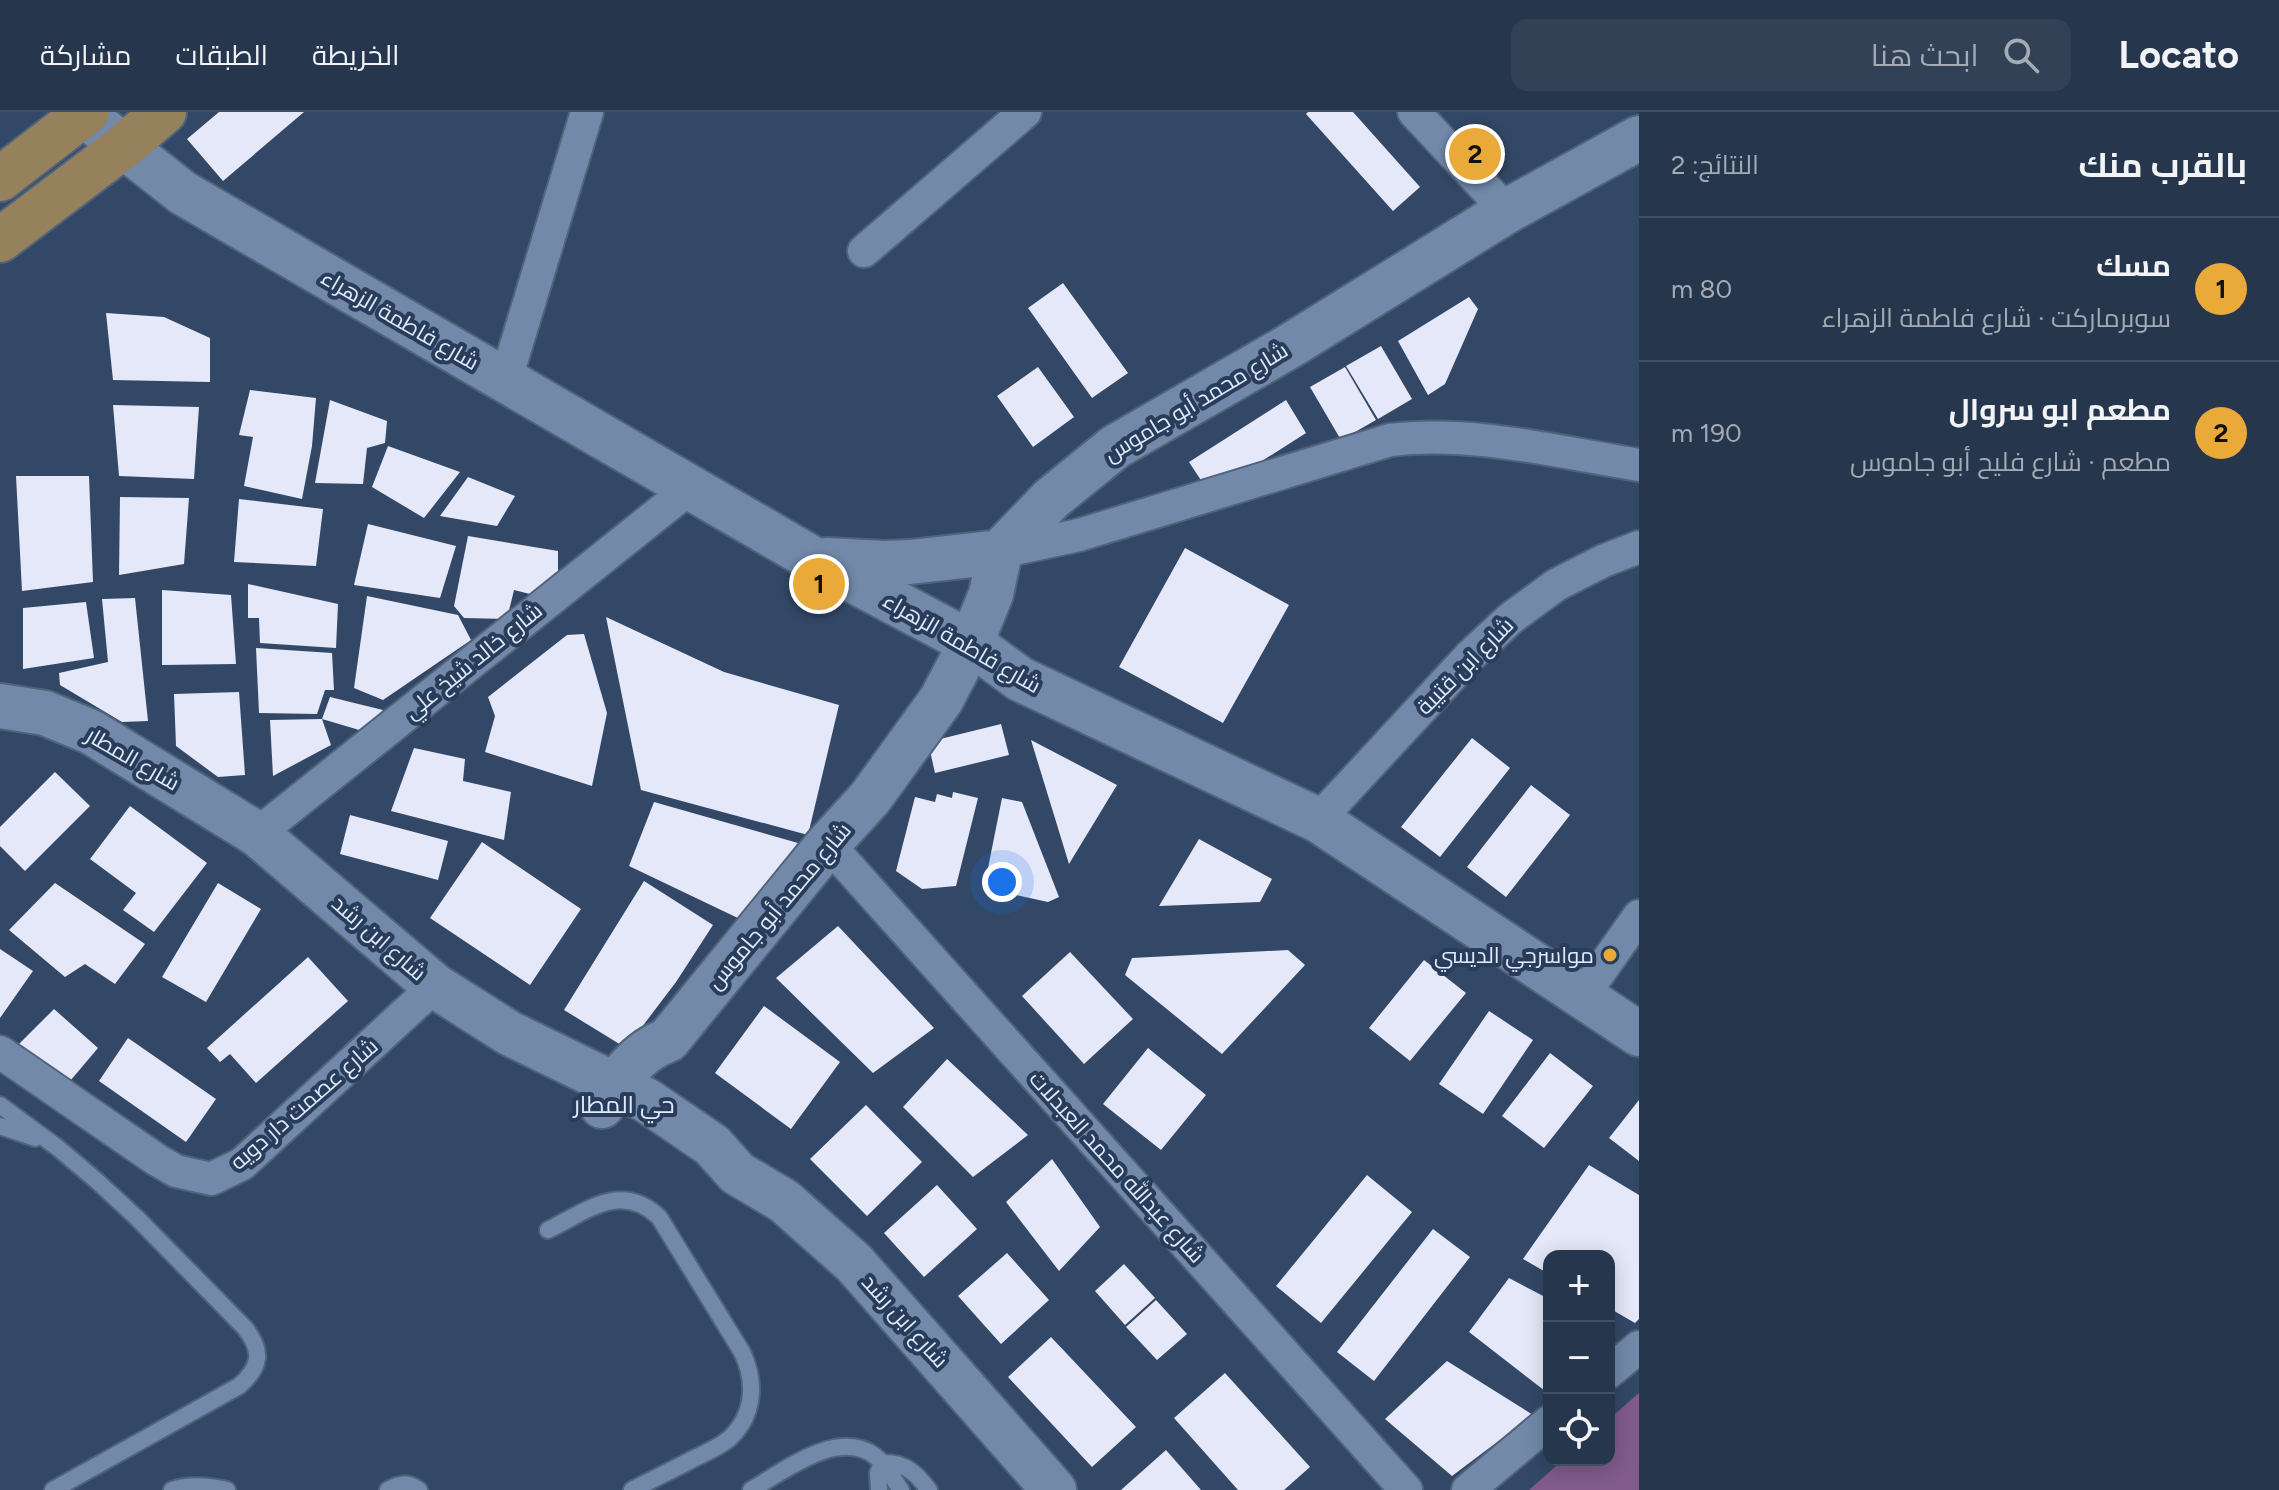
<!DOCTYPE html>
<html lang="ar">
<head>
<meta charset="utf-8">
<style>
  :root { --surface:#26364c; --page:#324156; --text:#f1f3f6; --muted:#a4abb5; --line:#425064; --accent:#eaaa39 }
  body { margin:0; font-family:Figtree,Cairo,sans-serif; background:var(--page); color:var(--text); direction:rtl }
  .controls { position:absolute; right:24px; bottom:24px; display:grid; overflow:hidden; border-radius:16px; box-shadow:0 4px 20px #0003 }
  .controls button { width:72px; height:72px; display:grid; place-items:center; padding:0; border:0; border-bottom:2px solid var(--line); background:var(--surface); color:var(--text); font:40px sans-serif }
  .you { position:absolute; left:1002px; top:770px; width:28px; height:28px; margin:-20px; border:6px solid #fff; border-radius:50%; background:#1a73e8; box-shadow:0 0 0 12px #1a73e833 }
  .badge { display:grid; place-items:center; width:52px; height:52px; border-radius:50%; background:var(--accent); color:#111; font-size:26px; font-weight:700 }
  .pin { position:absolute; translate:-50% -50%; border:4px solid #fff; box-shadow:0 2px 8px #0006 }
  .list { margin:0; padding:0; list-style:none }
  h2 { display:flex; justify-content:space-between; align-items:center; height:104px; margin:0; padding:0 32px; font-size:34px }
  h2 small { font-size:26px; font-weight:400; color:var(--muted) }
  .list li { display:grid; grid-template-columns:52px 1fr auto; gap:24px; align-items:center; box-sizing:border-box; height:144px; padding:0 32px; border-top:2px solid var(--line) }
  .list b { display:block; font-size:30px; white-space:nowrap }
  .list p { margin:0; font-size:26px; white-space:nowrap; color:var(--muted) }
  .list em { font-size:26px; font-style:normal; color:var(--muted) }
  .icon { flex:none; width:44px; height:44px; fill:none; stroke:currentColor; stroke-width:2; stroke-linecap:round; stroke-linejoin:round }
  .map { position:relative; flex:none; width:1639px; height:1378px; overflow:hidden; direction:ltr }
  header { display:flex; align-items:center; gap:48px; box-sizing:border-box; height:112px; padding:0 40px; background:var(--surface); border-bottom:2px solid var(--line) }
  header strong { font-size:38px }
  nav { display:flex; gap:44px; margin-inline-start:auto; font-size:28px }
  .search { width:560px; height:72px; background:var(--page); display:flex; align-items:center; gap:20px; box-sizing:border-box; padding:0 28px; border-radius:16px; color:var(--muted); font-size:30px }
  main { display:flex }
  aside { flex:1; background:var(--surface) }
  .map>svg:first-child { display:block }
  .green { fill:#805b8c }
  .building { fill:#e4e8f8 }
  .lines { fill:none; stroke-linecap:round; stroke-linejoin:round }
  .lane-casing { stroke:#51637b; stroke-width:20 }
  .street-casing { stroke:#51637b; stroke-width:36 }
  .secondary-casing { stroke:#51637b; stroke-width:48 }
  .primary-casing { stroke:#51637b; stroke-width:48 }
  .lane { stroke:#7289aa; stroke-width:16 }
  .street { stroke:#7289aa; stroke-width:32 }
  .secondary { stroke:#7289aa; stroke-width:44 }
  .primary { stroke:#95815c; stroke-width:44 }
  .poi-dot { fill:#eaaa39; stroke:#293d5a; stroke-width:3 }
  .labels { text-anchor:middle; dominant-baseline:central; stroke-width:8; stroke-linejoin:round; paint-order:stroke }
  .street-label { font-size:22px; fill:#deeafd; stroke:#293d5a }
  .poi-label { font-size:22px; fill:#deeafd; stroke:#293d5a; text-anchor:end }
  .neighbourhood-label { font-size:24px; fill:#deeafd; stroke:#293d5a }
</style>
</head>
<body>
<header>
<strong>Locato</strong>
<div class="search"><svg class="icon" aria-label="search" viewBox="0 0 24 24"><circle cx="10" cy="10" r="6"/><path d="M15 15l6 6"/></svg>ابحث هنا</div>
<nav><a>الخريطة</a><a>الطبقات</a><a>مشاركة</a></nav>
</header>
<main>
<aside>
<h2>بالقرب منك<small>النتائج: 2</small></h2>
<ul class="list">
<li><span class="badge">1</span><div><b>مسك</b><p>سوبرماركت · شارع فاطمة الزهراء</p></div><em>80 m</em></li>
<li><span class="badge">2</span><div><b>مطعم ابو سروال</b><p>مطعم · شارع فليح أبو جاموس</p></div><em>190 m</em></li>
</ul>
</aside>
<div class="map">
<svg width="1639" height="1378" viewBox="0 0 1639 1378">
  <rect width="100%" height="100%" fill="#334866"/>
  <path class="green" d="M1639,1281V1378H1529L1563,1348H1609V1307Z"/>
  <path class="building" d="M219,0H304L223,69L187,27Z
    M1308,0H1353L1420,75L1393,99L1306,2Z
    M1063,171L1128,261L1092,286L1028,196Z
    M1469,185L1478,197L1445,272L1428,283L1398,229Z
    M106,201L164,205L210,226V270L113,268Z
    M1381,234L1412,287L1378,307L1346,254Z
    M1038,255L1074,305L1033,335L997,284Z
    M1345,255L1376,308L1341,328L1310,275Z
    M250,278L316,286L312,334L302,387L244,374L253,325L239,323Z
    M330,288L387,309L385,331L367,336L363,372L315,371Z
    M1286,288L1306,321L1210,382L1189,350Z
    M113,293L199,295L194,367L119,364Z
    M388,334L460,360L424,406L372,375Z
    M16,364H89L93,470L22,479Z
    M468,365L515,384L497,414L440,404Z
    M120,385L189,386L184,452L119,463Z
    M239,387L323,397L316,454L234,450Z
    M368,412L456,434L440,486L354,473Z
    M468,424L558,439V469L546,486L514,478L507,507L464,506L454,494Z
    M1185,436L1289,493L1223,611L1119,555Z
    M248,472L338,492L336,536L260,531L259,506H248Z
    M162,478L231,483L236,552L162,553Z
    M367,484L458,503L471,528L383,588L354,576Z
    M135,486L148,609L122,610L60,573L59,561L108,550L102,487Z
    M86,490L94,546L23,557V496Z
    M606,505L724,560L839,593L808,723L641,678Z
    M584,522L607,601L592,674L485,640L495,604L488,585L567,523Z
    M256,536L332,541L334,578H325L317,602L259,601Z
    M239,580L245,663L218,665L176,634L174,582Z
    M330,585L383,598L366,620L322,607Z
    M322,607L331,633L273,664L270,608Z
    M1001,612L1009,643L935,661L928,630Z
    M1472,626L1510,656L1440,745L1401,715Z
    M1031,628L1117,673L1069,752Z
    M414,636L465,647L463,669L511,680L504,728L391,699Z
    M55,660L90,694L25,759L0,734V715Z
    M1531,673L1570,703L1506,785L1467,755Z
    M953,680L978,686L956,774L922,777L896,759L915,685L935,690L937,682L952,686Z
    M1002,686L1022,690L1059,785L1048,790L984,776Z
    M654,690L798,731L742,808L629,754Z
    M130,694L207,751L154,820L123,798L136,781L90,747Z
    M350,703L448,729L438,768L340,742Z
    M1199,727L1272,767L1260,790L1159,794Z
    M482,730L581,797L530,873L430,806Z
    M644,769L713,813L676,870L626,936L564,898Z
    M55,771L145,832L115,872L85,852L65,865L9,818Z
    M218,771L261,797L206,890L162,865Z
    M838,814L934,916L873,961L776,866Z
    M0,837L33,859L0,906Z
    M1288,838L1305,853L1222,942L1125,863L1132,846Z
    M1070,840L1133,907L1084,952L1022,884Z
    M308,845L348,889L256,971L230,942L220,950L207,936Z
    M1424,848L1466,881L1410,949L1369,916Z
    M764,894L840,950L791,1017L715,961Z
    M54,897L98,936L65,975L12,939Z
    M1489,899L1533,928L1483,1002L1439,972Z
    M128,926L216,987L186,1030L99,969Z
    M1148,936L1206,983L1161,1038L1103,992Z
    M1550,941L1593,974L1544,1036L1502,1004Z
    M947,947L1028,1023L973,1065L903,995Z
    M1639,988V1049L1609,1026Z
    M866,993L922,1050L867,1104L810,1047Z
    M1052,1047L1100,1115L1059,1159L1006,1090Z
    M1589,1053L1639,1083V1207L1635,1211L1609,1196V1144H1549V1162L1523,1147Z
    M1367,1063L1412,1100L1321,1211L1276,1174Z
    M937,1073L977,1117L924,1165L884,1121Z
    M1433,1117L1470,1145L1374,1269L1337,1240Z
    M1007,1141L1049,1188L1001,1232L958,1184Z
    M1124,1152L1155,1186L1125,1213L1095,1179Z
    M1509,1166L1549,1187V1282L1469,1220Z
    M1156,1188L1187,1222L1157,1248L1126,1215Z
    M1051,1225L1136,1315L1092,1355L1008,1265Z
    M1447,1249L1533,1303L1452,1364L1385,1307Z
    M1225,1261L1310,1355L1284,1378H1238L1174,1306Z
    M1166,1338L1201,1378H1121Z"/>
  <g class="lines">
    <defs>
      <path id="lane" d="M0,993L58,1036L97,1069L137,1106L245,1216C263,1239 261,1255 239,1274L53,1378
        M0,1014L35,1026
        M548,1118C587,1099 621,1069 659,1105L742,1240C756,1269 755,1302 730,1326C720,1335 705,1341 693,1347C672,1358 652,1368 632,1378
        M172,1378C190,1372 209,1374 227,1378
        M388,1378C400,1371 408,1370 419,1378
        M751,1378C784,1359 838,1316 875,1344C886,1352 893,1367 901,1378
        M879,1378L878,1361L882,1351C905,1350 916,1361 929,1378"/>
      <path id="street" d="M1414,0L1507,99
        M864,139L1025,0
        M505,270L587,0
        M1000,440L1079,423L1390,328C1473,318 1557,340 1639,353
        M1318,708L1471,543L1511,506L1556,473L1603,449L1639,435
        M257,722L690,376
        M828,732L1406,1378
        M1582,885L1639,804
        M0,940L157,1048L176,1059L211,1067L242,1052L435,874
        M1609,1260L1639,1235
        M1468,1378L1549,1310"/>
      <path id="secondary" d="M84,3L183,81L815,448L971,531L1020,567L1318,708L1639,922
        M827,448L884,451L910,450L1000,440
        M0,594L45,601L91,620L257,722L435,874L509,921L646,988L712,1033L737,1061L784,1089L854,1151L1054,1378
        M602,994C620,965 636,940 668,928L828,732L870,686L941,588L971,531L991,482L1000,440L1051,387L1115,335L1288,235L1507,99L1639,26"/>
      <path id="primary" d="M0,67L87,0
        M0,128L123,35L164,0"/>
    </defs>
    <use href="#lane" class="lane-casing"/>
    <use href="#street" class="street-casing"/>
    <use href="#secondary" class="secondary-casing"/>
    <use href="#primary" class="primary-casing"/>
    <use href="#lane" class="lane"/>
    <use href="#street" class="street"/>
    <use href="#secondary" class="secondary"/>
    <use href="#primary" class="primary"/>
  </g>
  <circle class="poi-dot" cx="1610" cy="843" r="8"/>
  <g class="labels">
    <g class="street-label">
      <text transform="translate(400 208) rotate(30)">شارع فاطمة الزهراء</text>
      <text transform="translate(1196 290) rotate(-31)">شارع محمد أبو جاموس</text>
      <text transform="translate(962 531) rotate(30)">شارع فاطمة الزهراء</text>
      <text transform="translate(473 549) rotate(-39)">شارع خالد شيخ علي</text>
      <text transform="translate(1465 554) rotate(-45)">شارع ابن قتيبة</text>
      <text transform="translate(133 647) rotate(30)">شارع المطار</text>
      <text transform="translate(779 794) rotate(-50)">شارع محمد أبو جاموس</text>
      <text transform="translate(379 826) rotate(41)">شارع ابن رشد</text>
      <text transform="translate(304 992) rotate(-41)">شارع عصمت دار دويه</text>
      <text transform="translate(1117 1055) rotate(48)">شارع عبدالله محمد العبدلات</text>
      <text transform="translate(905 1209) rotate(48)">شارع ابن رشد</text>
    </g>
    <g class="poi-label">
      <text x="1594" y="843">مواسرجي الديسي</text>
    </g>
    <g class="neighbourhood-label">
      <text x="624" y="992">حي المطار</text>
    </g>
  </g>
</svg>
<div class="controls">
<button>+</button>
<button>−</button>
<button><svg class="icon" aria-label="locate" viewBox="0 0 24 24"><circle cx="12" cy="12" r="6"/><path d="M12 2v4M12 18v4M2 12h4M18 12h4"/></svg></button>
</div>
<div class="you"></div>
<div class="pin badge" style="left:819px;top:472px">1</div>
<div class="pin badge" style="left:1475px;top:42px">2</div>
</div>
</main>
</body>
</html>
